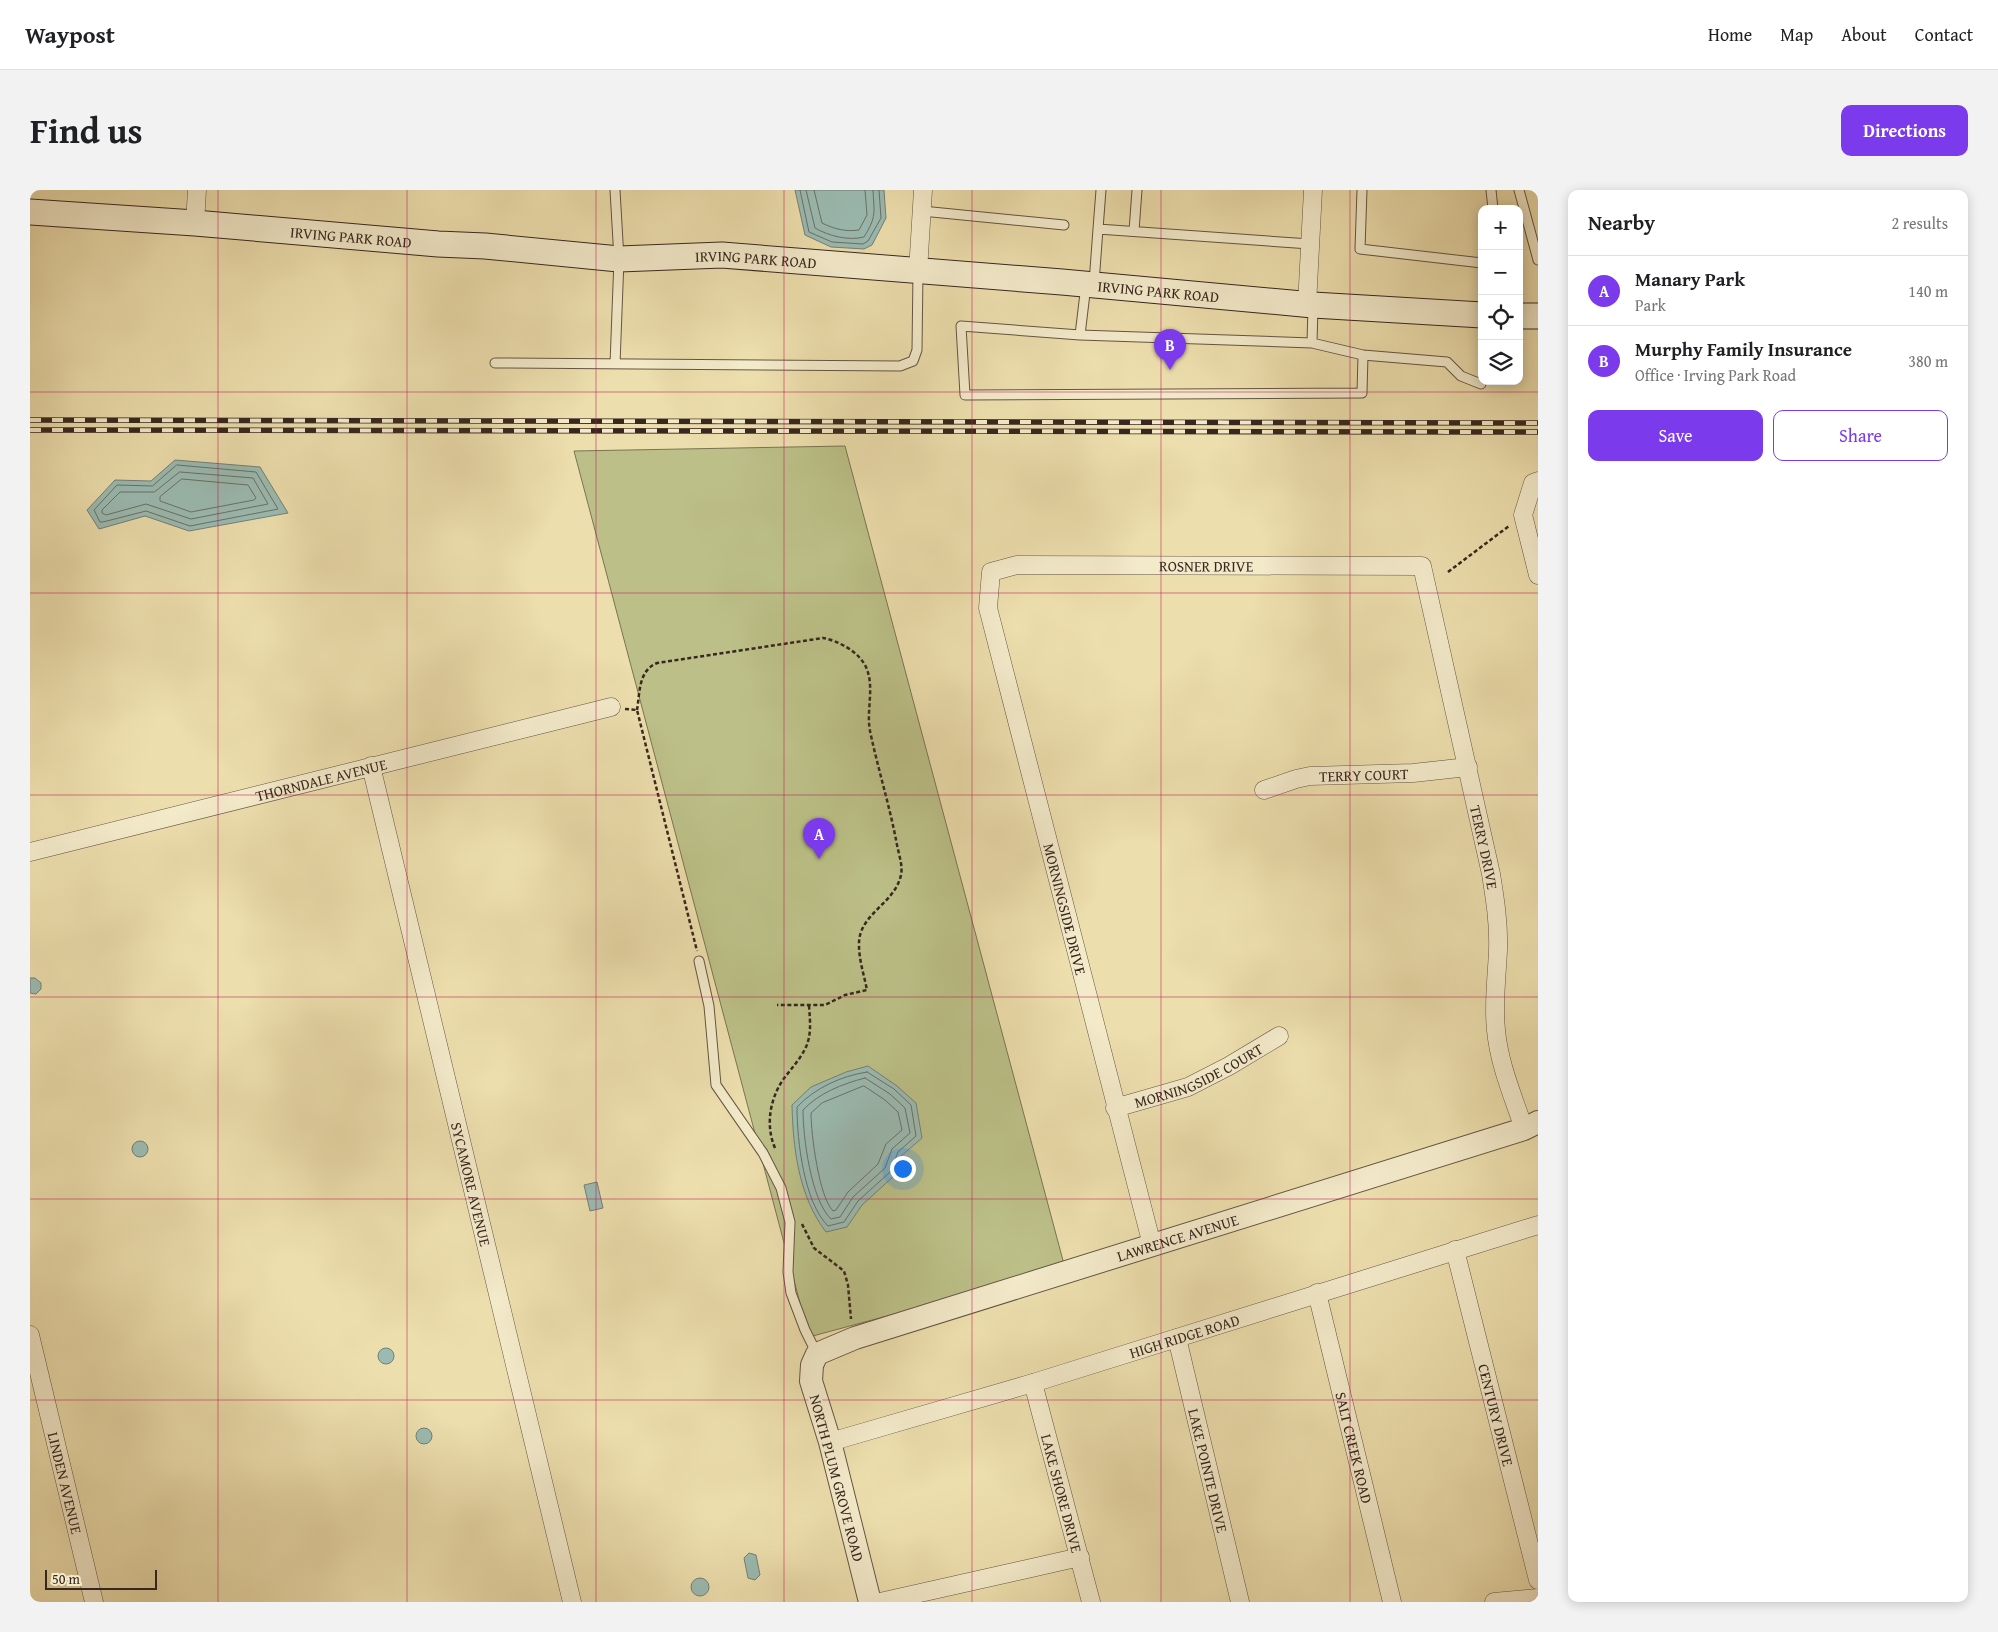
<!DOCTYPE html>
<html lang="en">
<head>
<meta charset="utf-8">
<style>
  :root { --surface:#fff; --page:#f2f2f2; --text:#202124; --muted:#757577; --line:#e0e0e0; --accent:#7c3aed }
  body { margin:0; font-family:"Gentium Book Plus",serif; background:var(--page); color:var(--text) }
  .controls { position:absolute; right:15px; top:15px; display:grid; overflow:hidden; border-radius:10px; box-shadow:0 2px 12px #0003 }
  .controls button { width:45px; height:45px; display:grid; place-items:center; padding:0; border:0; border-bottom:1px solid var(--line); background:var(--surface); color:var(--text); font:25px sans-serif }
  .scale { position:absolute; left:15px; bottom:12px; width:112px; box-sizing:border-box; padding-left:5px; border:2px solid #37271f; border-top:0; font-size:14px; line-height:18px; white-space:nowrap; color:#37271f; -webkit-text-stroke:4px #f3eaca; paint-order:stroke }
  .you { position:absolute; left:872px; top:978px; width:18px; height:18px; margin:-12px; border:4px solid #fff; border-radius:50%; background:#1a73e8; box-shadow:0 0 0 8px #1a73e833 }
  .badge { display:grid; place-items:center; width:32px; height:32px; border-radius:50%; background:var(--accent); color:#fff; font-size:16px; font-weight:700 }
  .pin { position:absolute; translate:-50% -41px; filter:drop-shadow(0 1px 2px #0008) }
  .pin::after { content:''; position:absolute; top:26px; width:18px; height:15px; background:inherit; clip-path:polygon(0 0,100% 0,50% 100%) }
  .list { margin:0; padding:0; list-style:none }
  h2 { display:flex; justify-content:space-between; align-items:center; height:65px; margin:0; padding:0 20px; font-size:21px }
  h2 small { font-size:16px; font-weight:400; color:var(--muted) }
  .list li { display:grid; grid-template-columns:32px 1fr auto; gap:15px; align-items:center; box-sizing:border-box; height:70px; padding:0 20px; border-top:1px solid var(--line) }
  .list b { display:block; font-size:19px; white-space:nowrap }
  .list p { margin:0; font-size:16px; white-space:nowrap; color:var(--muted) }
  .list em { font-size:16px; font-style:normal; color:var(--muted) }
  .actions { display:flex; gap:10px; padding:15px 20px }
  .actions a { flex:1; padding:11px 0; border:1px solid var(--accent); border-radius:10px; text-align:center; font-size:18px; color:var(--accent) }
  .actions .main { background:var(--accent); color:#fff }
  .icon { flex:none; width:28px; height:28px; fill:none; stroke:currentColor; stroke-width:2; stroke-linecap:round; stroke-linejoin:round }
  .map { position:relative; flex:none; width:1508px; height:1412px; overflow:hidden; border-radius:10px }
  header { display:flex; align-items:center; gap:30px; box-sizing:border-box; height:70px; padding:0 25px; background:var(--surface); border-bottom:1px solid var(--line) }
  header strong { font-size:24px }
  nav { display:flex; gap:28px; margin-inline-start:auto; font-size:18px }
  .intro { display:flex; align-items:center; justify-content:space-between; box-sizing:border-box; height:120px; padding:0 30px }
  h1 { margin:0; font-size:35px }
  .button { padding:12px 22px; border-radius:10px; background:var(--accent); color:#fff; font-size:18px; font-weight:700 }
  main { display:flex; gap:30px; padding:0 30px }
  aside { flex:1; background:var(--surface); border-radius:10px; box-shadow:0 2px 12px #0003 }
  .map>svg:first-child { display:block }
  .green { fill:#bcc088; stroke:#7a7454 }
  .water { fill:#9bbbb2; stroke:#738077 }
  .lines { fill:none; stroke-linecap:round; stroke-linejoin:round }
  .shore { stroke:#697168; stroke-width:1 }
  .service-casing { stroke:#645542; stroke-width:11 }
  .minor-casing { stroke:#645542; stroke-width:19 }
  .tertiary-casing { stroke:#645542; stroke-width:24 }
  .secondary-casing { stroke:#37271f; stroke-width:27 }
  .path { stroke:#37271f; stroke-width:2.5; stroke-dasharray:4 2.5; stroke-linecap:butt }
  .service { stroke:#f3eaca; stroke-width:9 }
  .minor { stroke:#f3eaca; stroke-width:18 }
  .tertiary { stroke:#f3eaca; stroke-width:22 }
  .secondary { stroke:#f3eaca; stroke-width:25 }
  .rail-casing { stroke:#37271f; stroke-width:5.5 }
  .rail { stroke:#f3eaca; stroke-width:4; stroke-dasharray:11; stroke-linecap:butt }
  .grid { fill:none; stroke:#c2185b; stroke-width:1; stroke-opacity:0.55 }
  .labels { text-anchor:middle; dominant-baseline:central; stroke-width:4; stroke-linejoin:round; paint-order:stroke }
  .street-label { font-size:15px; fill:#37271f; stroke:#f3eaca }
</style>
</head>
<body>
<header>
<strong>Waypost</strong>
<nav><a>Home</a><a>Map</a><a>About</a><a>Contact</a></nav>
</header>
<div class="intro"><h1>Find us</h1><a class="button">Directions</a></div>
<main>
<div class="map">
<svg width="1508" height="1412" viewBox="0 0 1508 1412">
  <rect width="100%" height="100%" fill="#eddead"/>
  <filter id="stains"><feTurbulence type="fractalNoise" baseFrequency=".004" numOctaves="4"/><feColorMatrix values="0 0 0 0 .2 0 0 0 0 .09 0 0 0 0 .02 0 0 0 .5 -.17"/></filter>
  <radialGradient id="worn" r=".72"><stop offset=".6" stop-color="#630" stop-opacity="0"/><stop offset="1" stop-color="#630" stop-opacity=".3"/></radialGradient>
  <path class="green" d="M815,256L1035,1078L779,1147L544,261Z"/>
  <path class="water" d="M765,0H854L856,28L842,55L834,59L801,57L775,45Z
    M145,270L230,277L258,323L159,341L115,326L69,339L57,320L85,290L121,291Z
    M0,788H5L11,793V799L6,804L0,803Z
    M838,876L867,896L886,913L892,948L871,966L865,985L832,1015L817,1037L796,1042C769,1007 763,959 762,915L781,897L816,882Z
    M102 959a8 8 0 1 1 16 0a8 8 0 1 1-16 0Z
    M567,992L573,1018L560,1021L554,995Z
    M348 1166a8 8 0 1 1 16 0a8 8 0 1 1-16 0Z
    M386 1246a8 8 0 1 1 16 0a8 8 0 1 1-16 0Z
    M719,1363L726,1365L730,1385L725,1390L718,1388L714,1368Z
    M661 1397a9 9 0 1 1 18 0a9 9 0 1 1-18 0Z"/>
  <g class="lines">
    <path class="shore" d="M770,0L779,42L802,52L833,54L838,51L851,28L849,0
      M776,0L785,38C799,46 818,51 834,47C847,26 844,23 843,0
      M784,0L792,33C804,39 816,42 829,40L837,25L835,0
      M147,275L226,282L248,319L160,336L116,321L73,332H70L64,320L87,295L122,296Z
      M150,282L223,288L238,314L161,329L116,314L76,325L72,323V320L90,302H124Z
      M152,289L218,295L226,308L224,310L161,322L130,311V307Z
      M837,882L864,899L881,915L886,946L868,962L860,982L828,1011L814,1032L798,1036C774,1012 767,951 767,917C785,898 811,886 837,882Z
      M835,888L860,904L875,918L880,943L862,959L855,978L823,1007L810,1027L801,1029C781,1010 773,947 773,920C789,903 812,894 835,888Z
      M834,896L855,910L868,922L872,940L856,954L848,974L818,1002L806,1020L803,1021C789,1007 781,944 781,923L792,913Z"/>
    <defs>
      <path id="service" d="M585,0L589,69L585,174
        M1071,0L1068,39L1280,54
        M1332,0L1330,59L1452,73
        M1461,0L1463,19
        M1489,0L1508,70
        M892,21L1034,35
        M1104,41L1107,0
        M1064,93L1068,39
        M1283,117L1282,153L1333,165L1417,172L1431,186L1451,194
        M1050,145L1056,95
        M1282,153L1050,145L931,136L935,205L1332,203L1333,165
        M465,173L870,176L883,171L887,160L888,82
        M669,771L679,816L686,895L733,963L751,998L760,1032L758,1082L761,1103L775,1140L787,1164"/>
      <g id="minor">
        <path d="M165,33L167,0"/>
        <path d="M888,81L893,0"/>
        <path d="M1277,115L1283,0"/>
        <path d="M1508,291L1503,293L1493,325L1508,385"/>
        <path id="s1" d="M341,576L542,1412"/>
        <path id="s2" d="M1234,600L1266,589L1280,586L1383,583L1438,577"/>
        <path id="s3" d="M0,662L581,517"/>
        <path id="s4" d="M1085,918L1158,897L1199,876L1249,846"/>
        <path id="s5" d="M1122,1055L958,418L961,382L987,375L1392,376L1461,684C1465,709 1469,734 1468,760C1467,786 1463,813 1466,840C1469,874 1483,906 1494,939"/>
        <path id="s6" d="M1425,1060L1508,1390"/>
        <path id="s7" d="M1287,1103L1362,1412"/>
        <path id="s8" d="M0,1145L64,1412"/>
        <path id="s9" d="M1147,1148L1210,1412"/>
        <path id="s10" d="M1003,1193L1061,1412"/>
        <path id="s11" d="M800,1252L1003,1193L1508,1035"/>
        <path d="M850,1412L1050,1367"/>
        <path d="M1464,1412L1508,1408"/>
      </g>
      <g id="tertiary">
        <path id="s12" d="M840,1412L800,1252L781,1191L782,1175L787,1164L825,1148L1494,939L1508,932"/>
      </g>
      <g id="secondary">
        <path id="s13" d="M0,22L165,33L408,54L455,56L589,69L692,65L1032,92L1283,115L1452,125"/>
        <path d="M1489,126H1508"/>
      </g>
    </defs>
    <use href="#service" class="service-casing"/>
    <use href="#minor" class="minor-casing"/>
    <use href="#tertiary" class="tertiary-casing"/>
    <use href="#secondary" class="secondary-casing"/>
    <path class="path" d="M1418,382L1479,336
      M595,519L607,520L667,761
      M607,520C610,503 608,481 627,473L793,448C809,451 829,462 836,477C845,497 836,520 840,541C848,579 860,617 867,655C869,665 873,676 871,685C865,714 828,724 829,755C829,770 834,785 837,800L815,805L795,815H747
      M745,958C735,935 740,907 755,887C762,878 770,869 775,859C782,846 780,830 779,816
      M772,1034L784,1058L814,1081L818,1095L821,1129"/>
    <use href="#service" class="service"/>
    <use href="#minor" class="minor"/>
    <use href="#tertiary" class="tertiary"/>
    <use href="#secondary" class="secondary"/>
    <defs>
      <path id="rail" d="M0,230L1508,233
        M0,240L1508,242"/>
    </defs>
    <use href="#rail" class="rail-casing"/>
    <use href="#rail" class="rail"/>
  </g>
  <path class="grid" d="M188,0V1412M377,0V1412M566,0V1412M754,0V1412M942,0V1412M1131,0V1412M1320,0V1412M0,202H1508M0,403H1508M0,605H1508M0,807H1508M0,1009H1508M0,1210H1508"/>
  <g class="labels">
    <g class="street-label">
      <text stroke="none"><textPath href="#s13" startOffset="322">IRVING PARK ROAD</textPath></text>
      <text stroke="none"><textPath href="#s13" startOffset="728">IRVING PARK ROAD</textPath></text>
      <text stroke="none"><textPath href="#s13" startOffset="1132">IRVING PARK ROAD</textPath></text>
      <text stroke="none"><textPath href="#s5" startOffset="910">ROSNER DRIVE</textPath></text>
      <text stroke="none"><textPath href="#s2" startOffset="102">TERRY COURT</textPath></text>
      <text stroke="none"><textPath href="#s3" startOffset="300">THORNDALE AVENUE</textPath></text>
      <text stroke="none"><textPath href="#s5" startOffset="1414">TERRY DRIVE</textPath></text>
      <text transform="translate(1035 719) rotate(76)">MORNINGSIDE DRIVE</text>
      <text stroke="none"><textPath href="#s4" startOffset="90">MORNINGSIDE COURT</textPath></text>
      <text stroke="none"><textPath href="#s1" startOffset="430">SYCAMORE AVENUE</textPath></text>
      <text stroke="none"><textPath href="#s12" startOffset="636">LAWRENCE AVENUE</textPath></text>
      <text stroke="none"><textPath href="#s11" startOffset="370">HIGH RIDGE ROAD</textPath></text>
      <text stroke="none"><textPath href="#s6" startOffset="170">CENTURY DRIVE</textPath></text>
      <text stroke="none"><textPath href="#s7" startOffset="159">SALT CREEK ROAD</textPath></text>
      <text stroke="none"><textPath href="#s9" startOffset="136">LAKE POINTE DRIVE</textPath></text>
      <text transform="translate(807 1288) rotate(75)">NORTH PLUM GROVE ROAD</text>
      <text stroke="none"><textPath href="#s8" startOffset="152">LINDEN AVENUE</textPath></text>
      <text stroke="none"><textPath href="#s10" startOffset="114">LAKE SHORE DRIVE</textPath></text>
    </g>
  </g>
  <rect width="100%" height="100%" filter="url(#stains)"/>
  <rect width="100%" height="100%" fill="url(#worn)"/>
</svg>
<div class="controls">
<button>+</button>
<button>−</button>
<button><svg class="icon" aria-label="locate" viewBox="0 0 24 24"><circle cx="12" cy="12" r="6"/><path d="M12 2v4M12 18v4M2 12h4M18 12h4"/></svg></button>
<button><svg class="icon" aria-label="layers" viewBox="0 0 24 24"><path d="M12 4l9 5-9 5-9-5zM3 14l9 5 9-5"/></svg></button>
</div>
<div class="scale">50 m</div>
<div class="you"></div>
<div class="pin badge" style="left:789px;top:669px">A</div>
<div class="pin badge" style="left:1140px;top:180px">B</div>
</div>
<aside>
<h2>Nearby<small>2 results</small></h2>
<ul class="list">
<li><span class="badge">A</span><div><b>Manary Park</b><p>Park</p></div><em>140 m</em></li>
<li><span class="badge">B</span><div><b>Murphy Family Insurance</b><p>Office · Irving Park Road</p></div><em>380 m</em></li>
</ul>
<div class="actions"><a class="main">Save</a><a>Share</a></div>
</aside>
</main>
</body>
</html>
